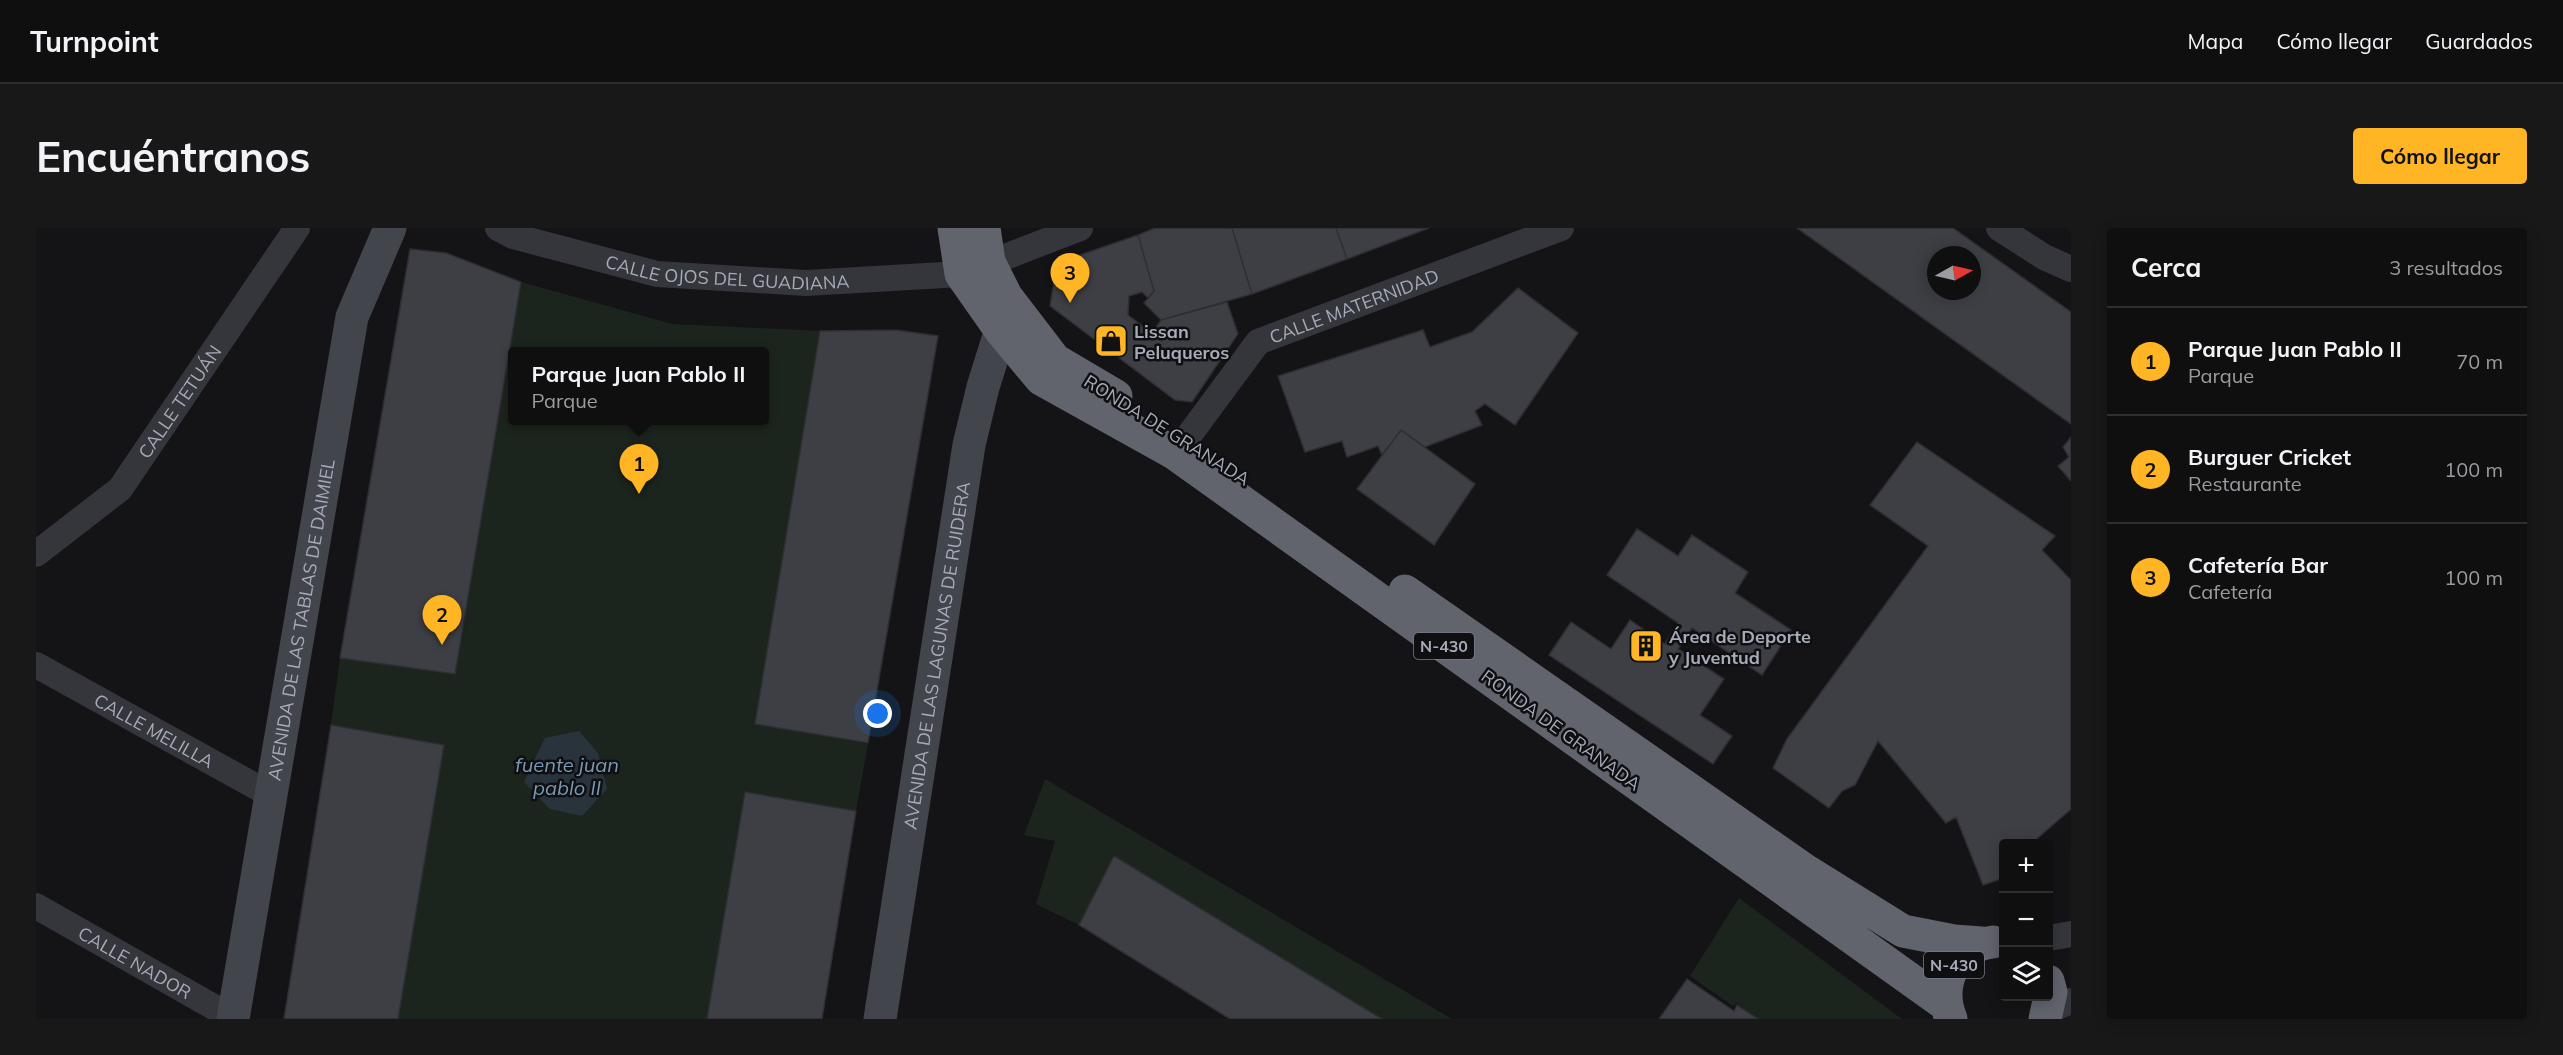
<!DOCTYPE html>
<html lang="es">
<head>
<meta charset="utf-8">
<style>
  :root { --surface:#0f0f10; --page:#181819; --text:#f1f3f6; --muted:#9b9c9f; --line:#2f2f30; --accent:#ffb524 }
  body { margin:0; font-family:Mulish,sans-serif; background:var(--page); color:var(--text) }
  .controls { position:absolute; right:18px; bottom:18px; display:grid; overflow:hidden; border-radius:6px; box-shadow:0 3px 15px #0003 }
  .controls button { width:54px; height:54px; display:grid; place-items:center; padding:0; border:0; border-bottom:2px solid var(--line); background:var(--surface); color:var(--text); font:30px sans-serif }
  .compass { position:absolute; left:1891px; top:18px; width:54px; height:54px; border-radius:50%; background:var(--surface); box-shadow:0 3px 15px #0003; rotate:82deg }
  .you { position:absolute; left:842px; top:486px; width:21px; height:21px; margin:-15px; border:4px solid #fff; border-radius:50%; background:#1a73e8; box-shadow:0 0 0 9px #1a73e833 }
  .badge { display:grid; place-items:center; width:39px; height:39px; border-radius:50%; background:var(--accent); color:#111; font-size:20px; font-weight:700 }
  .pin { position:absolute; translate:-50% -50px; filter:drop-shadow(0 2px 3px #0008) }
  .pin::after { content:''; position:absolute; top:32px; width:21px; height:18px; background:inherit; clip-path:polygon(0 0,100% 0,50% 100%) }
  .popup { position:absolute; left:472px; top:119px; width:261px; height:78px; box-sizing:border-box; display:grid; place-content:center; border-radius:6px; background:var(--surface); filter:drop-shadow(0 2px 4px #0005); font-size:20px; white-space:nowrap; color:var(--muted) }
  .popup b { font-size:22px; color:var(--text) }
  .popup::after { content:''; position:absolute; left:50%; top:100%; margin-left:-12px; border:12px solid transparent; border-top-color:var(--surface) }
  .list { margin:0; padding:0; list-style:none }
  h2 { display:flex; justify-content:space-between; align-items:center; height:78px; margin:0; padding:0 24px; font-size:26px }
  h2 small { font-size:20px; font-weight:400; color:var(--muted) }
  .list li { display:grid; grid-template-columns:39px 1fr auto; gap:18px; align-items:center; box-sizing:border-box; height:108px; padding:0 24px; border-top:2px solid var(--line) }
  .list b { display:block; font-size:22px; white-space:nowrap }
  .list p { margin:0; font-size:20px; white-space:nowrap; color:var(--muted) }
  .list em { font-size:20px; font-style:normal; color:var(--muted) }
  .icon { flex:none; width:33px; height:33px; fill:none; stroke:currentColor; stroke-width:2; stroke-linecap:round; stroke-linejoin:round }
  .map { position:relative; flex:none; width:2035px; height:791px; overflow:hidden; border-radius:6px }
  header { display:flex; align-items:center; gap:36px; box-sizing:border-box; height:84px; padding:0 30px; background:var(--surface); border-bottom:2px solid var(--line) }
  header strong { font-size:28px }
  nav { display:flex; gap:33px; margin-inline-start:auto; font-size:21px }
  .intro { display:flex; align-items:center; justify-content:space-between; box-sizing:border-box; height:144px; padding:0 36px }
  h1 { margin:0; font-size:42px }
  .button { padding:15px 27px; border-radius:6px; background:var(--accent); color:#111; font-size:21px; font-weight:700 }
  main { display:flex; gap:36px; padding:0 36px }
  aside { flex:1; background:var(--surface); border-radius:6px; box-shadow:0 3px 15px #0003 }
  .map>svg:first-child { display:block }
  .green { fill:#1c251d; fill-rule:evenodd }
  .water { fill:#29333b }
  .building { fill:#3e3f44; stroke:#2e2e33; stroke-width:1.5; fill-rule:evenodd }
  .lines { fill:none; stroke-linecap:round; stroke-linejoin:round }
  .street { stroke:#35363c; stroke-width:26 }
  .secondary { stroke:#43454c; stroke-width:33 }
  .highway { stroke:#61646d; stroke-width:33 }
  .labels { text-anchor:middle; dominant-baseline:central; stroke-width:5; stroke-linejoin:round; paint-order:stroke }
  .shield { fill:#0f0f11; stroke:#787c86; stroke-width:1.5 }
  .shield-label { font-size:16px; font-weight:bold; fill:#a5abb8 }
  .street-label { font-size:18px; fill:#a5abb8; stroke:#0f0f11 }
  .poi-label { font-size:18px; font-weight:bold; fill:#a5abb8; stroke:#0f0f11; text-anchor:start }
  .water-label { font-size:20px; font-style:italic; fill:#7999b6; stroke:#0f0f11 }
</style>
</head>
<body>
<header>
<strong>Turnpoint</strong>
<nav><a>Mapa</a><a>Cómo llegar</a><a>Guardados</a></nav>
</header>
<div class="intro"><h1>Encuéntranos</h1><a class="button">Cómo llegar</a></div>
<main>
<div class="map">
<svg width="2035" height="791" viewBox="0 0 2035 791">
  <rect width="100%" height="100%" fill="#141416"/>
  <path class="green" d="M485,54L636,96L784,103L719,496L832,516L820,583L709,564L671,791H362L408,517L295,497L304,430L419,446ZM477,124H729V192H477Z
    M1009,551L1416,791H1346L1079,628L1043,697L1000,676L1019,613L988,607Z
    M1703,670L1866,791H1722L1700,775L1697,778L1654,748Z"/>
  <path class="water" d="M543,503L562,525L571,561L546,588L514,581L488,554L509,510Z"/>
  <path class="building" d="M1119,0H1196L1216,66L1125,92L1108,75L1118,63L1102,7Z
    M1196,0H1300L1311,31L1216,66Z
    M1300,0H1393L1311,31Z
    M1761,0H1917L2035,84V196ZM1900,27H1936V63H1900Z
    M1102,7L1118,63L1112,70L1106,64L1093,68L1092,87L1116,105L1125,92L1191,74L1202,106L1156,174L1139,172L1014,78L1021,35Z
    M374,21L410,25L485,54L419,446L304,430Z
    M1482,60L1542,105L1479,197L1449,176L1439,183L1446,197L1389,219L1365,202L1346,227L1342,218L1311,229L1306,213L1269,224L1242,148L1387,102L1394,119L1436,104Z
    M860,102L902,108L832,515L719,496L784,103Z
    M1365,202L1439,256L1398,317L1321,261Z
    M2035,209V253L2022,238L2033,229L2027,219Z
    M1881,214L2019,308L2006,322L2035,352V581L1995,616H1968V650L1947,657L1920,589L1910,595L1842,513L1819,557L1806,563L1793,580L1737,540L1751,511L1892,318L1834,277Z
    M1601,301L1642,328L1656,307L1712,344L1699,365L1755,402L1726,447L1656,400L1642,421L1688,451L1664,487L1696,508L1677,536L1513,427L1535,394L1575,421L1594,392L1629,416L1642,395L1571,347Z
    M295,497L408,517L362,791H248Z
    M709,564L820,583L786,791H671Z
    M1078,628L1346,791H1194L1043,697Z
    M1651,751L1698,783L1701,777L1722,791H1623Z"/>
  <g class="lines">
    <g class="street">
      <path id="s1" d="M462,0L477,8L621,46L770,55L925,46L1044,0"/>
      <path d="M1963,0L2008,29L2035,41"/>
      <path id="s2" d="M1151,210L1222,114L1525,0"/>
      <path id="s3" d="M0,326L84,261L261,0"/>
      <path id="s4" d="M0,437L235,567"/>
      <path id="s5" d="M0,678L197,790"/>
      <path d="M2012,710L2035,706"/>
      <path d="M2012,783L2035,773"/>
    </g>
    <g class="secondary">
      <path id="s6" d="M197,791L316,89L354,0"/>
      <path id="s7" d="M844,791L933,217L947,159L969,89L970,79"/>
    </g>
    <path class="highway" d="M918,0L925,46L965,103L1005,151L1138,225L1910,777
      M948,0L953,34L970,68L1019,132L1080,168
      M1369,363L1769,642L1867,703L1918,713L1945,715
      M1915,791C1901,756 1918,719 1957,714
      M2009,791L2015,764L2012,753"/>
  </g>
  <defs>
    <symbol id="shop-square" viewBox="-11 -11 22 22"><rect x="-9" y="-9" width="18" height="18" rx="4" fill="#ffb524" stroke="#0f0f11"/><path d="M-5-2.5h2.3a2.7 3.5 0 0 1 5.4 0H5L5.5 6h-11ZM-1.5-2.5h3a1.5 2.3 0 0 0-3 0Z" fill="#111"/></symbol>
    <symbol id="building-square" viewBox="-11 -11 22 22"><rect x="-9" y="-9" width="18" height="18" rx="4" fill="#ffb524" stroke="#0f0f11"/><path d="M-4-6H4V6H1V3H-1V6H-4ZM-2.5-4.3h1.7v1.8h-1.7ZM.8-4.3h1.7v1.8H.8ZM-2.5-1h1.7V.8h-1.7ZM.8-1h1.7V.8H.8Z" fill="#111"/></symbol>
  </defs>
  <g fill-rule="evenodd">
    <use href="#shop-square" x="1056" y="94" width="38" height="38"/>
    <use href="#building-square" x="1591" y="399" width="38" height="38"/>
  </g>
  <g class="labels">
    <g class="shield">
      <rect x="1378" y="405" width="60" height="26" rx="4.5"/>
      <rect x="1888" y="724" width="60" height="26" rx="4.5"/>
    </g>
    <g class="shield-label">
      <text x="1408" y="418">N-430</text>
      <text x="1918" y="737">N-430</text>
    </g>
    <g class="street-label">
      <text stroke="none"><textPath href="#s1" startOffset="236">CALLE OJOS DEL GUADIANA</textPath></text>
      <text stroke="none"><textPath href="#s2" startOffset="222">CALLE MATERNIDAD</textPath></text>
      <text stroke="none"><textPath href="#s3" startOffset="212">CALLE TETUÁN</textPath></text>
      <text transform="translate(1131 202) rotate(32)">RONDA DE GRANADA</text>
      <text stroke="none"><textPath href="#s6" startOffset="405">AVENIDA DE LAS TABLAS DE DAIMIEL</textPath></text>
      <text stroke="none"><textPath href="#s7" startOffset="368">AVENIDA DE LAS LAGUNAS DE RUIDERA</textPath></text>
      <text stroke="none"><textPath href="#s4" startOffset="135">CALLE MELILLA</textPath></text>
      <text transform="translate(1525 502) rotate(36)">RONDA DE GRANADA</text>
      <text stroke="none"><textPath href="#s5" startOffset="114">CALLE NADOR</textPath></text>
    </g>
    <g class="poi-label">
      <text x="1098" y="103">Lissan<tspan x="1098" dy="21">Peluqueros</tspan></text>
      <text x="1633" y="408">Área de Deporte<tspan x="1633" dy="21">y Juventud</tspan></text>
    </g>
    <g class="water-label">
      <text x="531" y="536">fuente juan<tspan x="531" dy="23">pablo II</tspan></text>
    </g>
  </g>
</svg>
<div class="controls">
<button>+</button>
<button>−</button>
<button><svg class="icon" aria-label="layers" viewBox="0 0 24 24"><path d="M12 4l9 5-9 5-9-5zM3 14l9 5 9-5"/></svg></button>
</div>
<svg class="compass" viewBox="-18 -18 36 36"><path d="M0-13l5 13h-10z" fill="#e53935"/><path d="M0 13l5-13h-10z" fill="#9b9c9f"/></svg>
<div class="you"></div>
<div class="pin badge" style="left:603px;top:266px">1</div>
<div class="popup"><b>Parque Juan Pablo II</b>Parque</div>
<div class="pin badge" style="left:406px;top:417px">2</div>
<div class="pin badge" style="left:1034px;top:75px">3</div>
</div>
<aside>
<h2>Cerca<small>3 resultados</small></h2>
<ul class="list">
<li><span class="badge">1</span><div><b>Parque Juan Pablo II</b><p>Parque</p></div><em>70 m</em></li>
<li><span class="badge">2</span><div><b>Burguer Cricket</b><p>Restaurante</p></div><em>100 m</em></li>
<li><span class="badge">3</span><div><b>Cafetería Bar</b><p>Cafetería</p></div><em>100 m</em></li>
</ul>
</aside>
</main>
</body>
</html>
